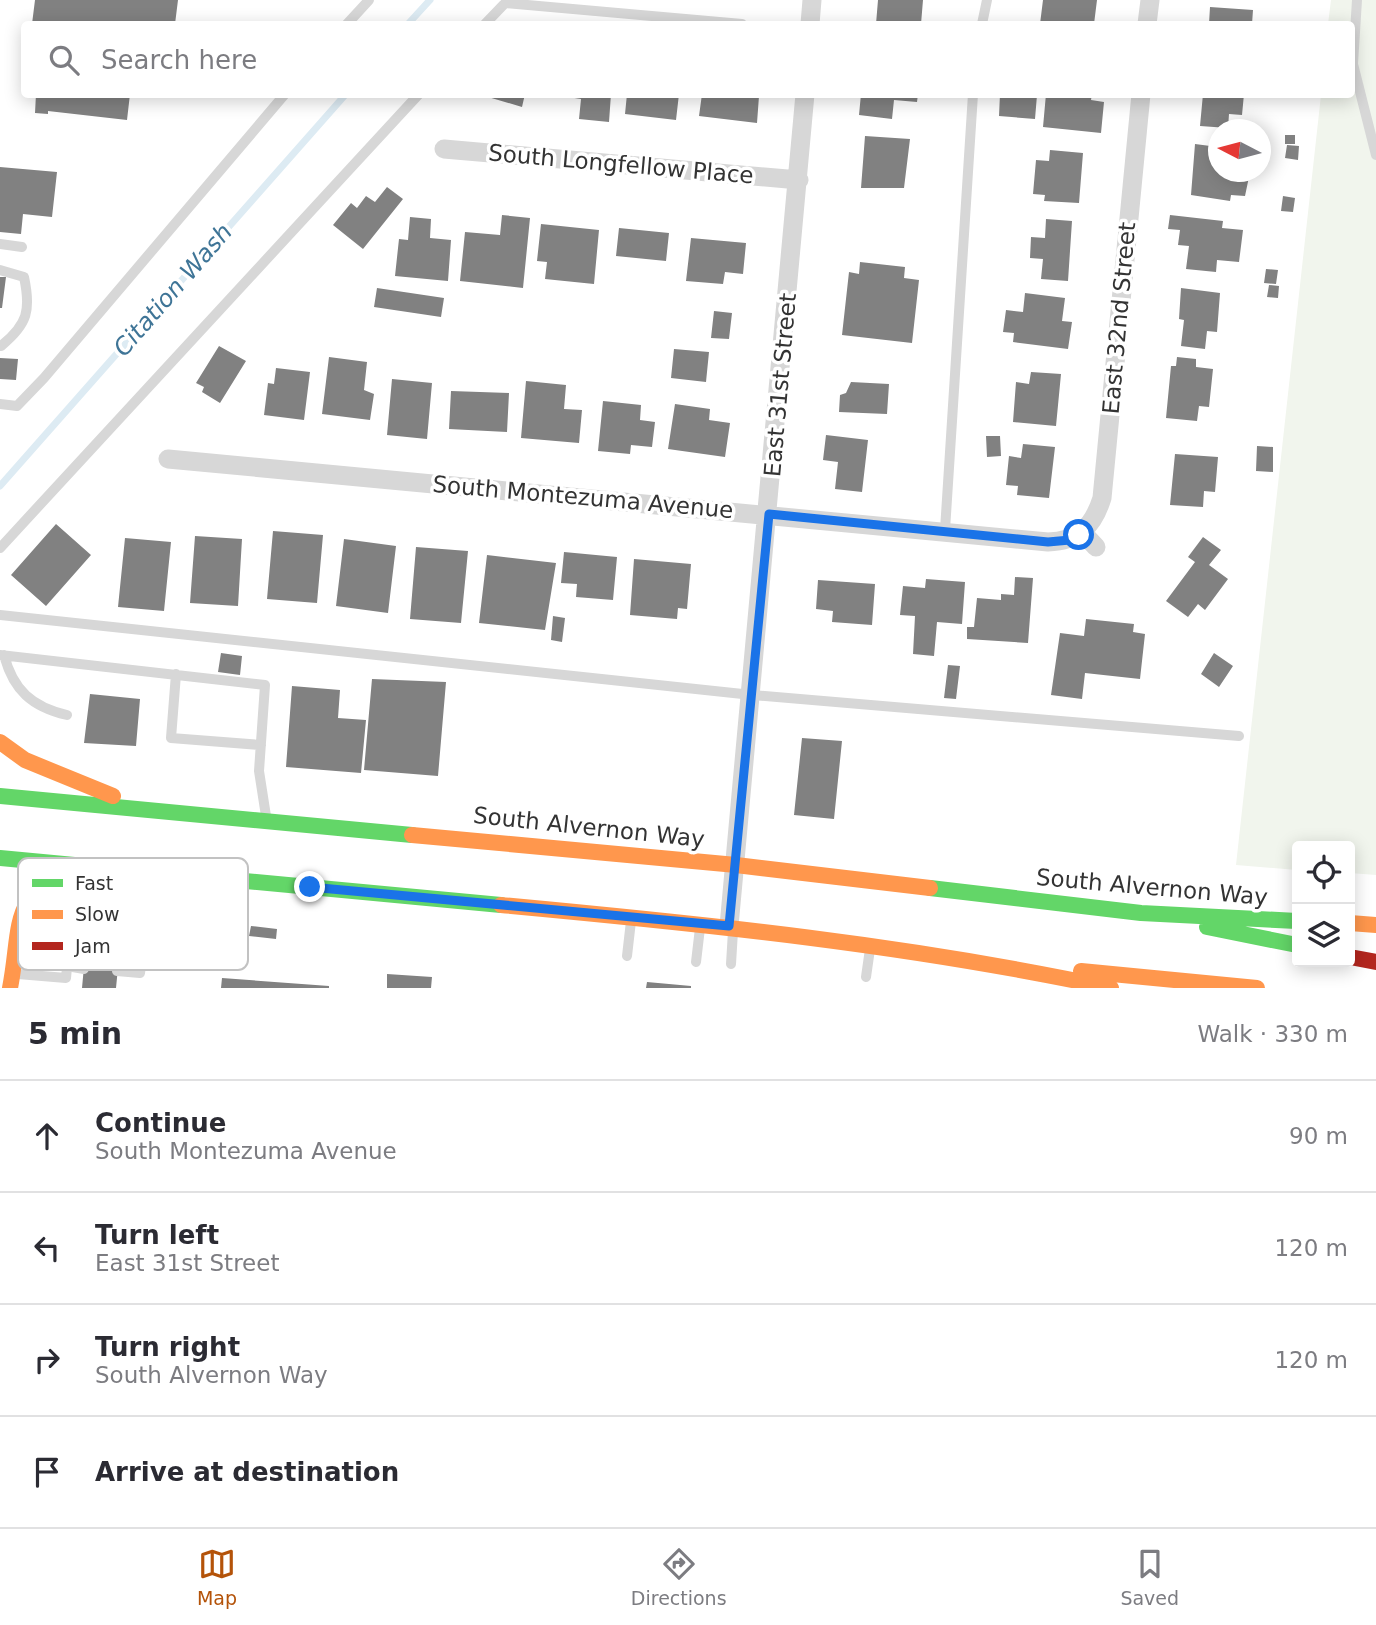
<!DOCTYPE html>
<html lang="en">
<head>
<meta charset="utf-8">
<style>
  :root { --surface:#fff; --page:#f2f2f3; --text:#2b2b33; --muted:#7c7c81; --line:#e1e1e2; --accent:#b45309 }
  body { margin:0; font-family:"DejaVu Sans",sans-serif; background:var(--page); color:var(--text) }
  .controls { position:absolute; right:21px; bottom:21px; display:grid; overflow:hidden; border-radius:7px; box-shadow:0 4px 18px #0003 }
  .controls button { width:63px; height:63px; display:grid; place-items:center; padding:0; border:0; border-bottom:2px solid var(--line); background:var(--surface); color:var(--text); font:35px sans-serif }
  .compass { position:absolute; left:1208px; top:119px; width:63px; height:63px; border-radius:50%; background:var(--surface); box-shadow:0 4px 18px #0003; rotate:276deg }
  .stop { position:absolute; width:21px; height:21px; margin:-16px; border:5px solid #1a73e8; border-radius:50%; background:#fff }
  .stop.end { background:#1a73e8; border-color:#fff; box-shadow:0 2px 7px #0008 }
  .list { margin:0; padding:0; list-style:none }
  h2 { display:flex; justify-content:space-between; align-items:center; height:91px; margin:0; padding:0 28px; font-size:30px }
  h2 small { font-size:23px; font-weight:400; color:var(--muted) }
  .list li { display:grid; grid-template-columns:46px 1fr auto; gap:21px; align-items:center; box-sizing:border-box; height:112px; padding:0 28px; border-top:2px solid var(--line) }
  .list b { display:block; font-size:26px; white-space:nowrap }
  .list p { margin:0; font-size:23px; white-space:nowrap; color:var(--muted) }
  .list em { font-size:23px; font-style:normal; color:var(--muted) }
  .icon { flex:none; width:38px; height:38px; fill:none; stroke:currentColor; stroke-width:2; stroke-linecap:round; stroke-linejoin:round }
  .map { position:relative; flex:none; width:1376px; height:988px; overflow:hidden }
  .search { position:absolute; background:var(--surface); box-shadow:0 4px 18px #0003; left:21px; right:21px; top:21px; height:77px; display:flex; align-items:center; gap:18px; box-sizing:border-box; padding:0 24px; border-radius:7px; color:var(--muted); font-size:26px }
  .sheet { height:539px; background:var(--surface) }
  nav { display:flex; justify-content:space-around; align-items:center; box-sizing:border-box; height:98px; border-top:2px solid var(--line); background:var(--surface); font-size:19px; color:var(--muted) }
  nav a { display:grid; justify-items:center; gap:4px }
  nav .on { color:var(--accent) }
  .map>svg:first-child { display:block }
  .green { fill:#f1f5ed }
  .lines { fill:none; stroke-linecap:round; stroke-linejoin:round }
  .stream { stroke:#ddebf3; stroke-width:7 }
  .building { fill:#818181 }
  .lane { stroke:#d7d7d7; stroke-width:10 }
  .street { stroke:#d7d7d7; stroke-width:19 }
  .fast { stroke:#63d668; stroke-width:16 }
  .slow { stroke:#ff974d; stroke-width:16 }
  .jam { stroke:#b3261e; stroke-width:16 }
  .route { stroke:#1a73e8; stroke-width:9 }
  .labels { text-anchor:middle; dominant-baseline:central; stroke-width:7; stroke-linejoin:round; paint-order:stroke }
  .street-label { font-size:23px; fill:#333; stroke:#fff }
  .water-label { font-size:24px; font-style:italic; fill:#3f7597; stroke:#fff }
  .key { fill:#fff; stroke:#c2c2c2; stroke-width:2 }
  .key-label { font-size:19px; fill:#333 }
</style>
</head>
<body>
<div class="map">
<svg width="1376" height="988" viewBox="0 0 1376 988">
  <rect width="100%" height="100%" fill="#fff"/>
  <path class="green" d="M1331,0H1376V875L1350,873V846H1297V870L1236,865L1321,95L1352,94V24H1328Z"/>
  <g class="lines">
    <path class="stream" d="M408,24L430,0
      M0,486L346,94"/>
  </g>
  <path class="building" d="M35,0H178L175,24H32Z
    M878,0H923L921,24H876Z
    M1043,0H1097L1094,24H1040Z
    M1210,7L1253,10L1252,24H1209Z
    M36,94H130L127,120L48,111V114L35,113Z
    M478,94H525L522,107Z
    M568,94H611L609,122L579,119L581,99L568,97Z
    M627,94H679L676,120L625,114Z
    M702,94L759,96L757,123L699,116Z
    M861,94H918L917,102L894,100L892,119L859,115Z
    M1000,94L1037,95L1035,119L999,116Z
    M1046,94H1092L1091,100L1104,102L1101,133L1043,127Z
    M1203,94H1244L1242,115L1229,114L1228,128L1200,126Z
    M1285,135H1295V144H1285Z
    M865,136L910,139L904,188H861Z
    M1195,144L1218,147V172H1250L1245,196L1231,195L1230,201L1191,195Z
    M1287,145L1299,146L1298,160L1285,158Z
    M1050,150L1083,153L1079,203L1044,201L1045,195L1033,194L1036,160L1049,161Z
    M0,167L57,172L52,217L23,214L21,234L0,232Z
    M387,187L403,199L363,249L333,225L351,203L357,208L366,196L375,202Z
    M1283,196L1295,198L1293,212L1281,211Z
    M502,215L530,218L523,288L460,281L465,232L500,235Z
    M1170,215L1223,221L1222,228L1243,230L1239,262L1217,260L1216,272L1186,269L1189,246L1178,245L1180,230L1168,229Z
    M410,217L431,219L430,238L451,240L448,281L395,276L399,239L408,240Z
    M1046,219L1072,221L1068,281L1041,279L1043,259L1030,258L1031,237L1045,238Z
    M541,224L599,230L594,284L545,279L547,262L537,261Z
    M619,228L669,233L666,261L616,256Z
    M691,238L746,243L743,274L725,272L723,284L686,281Z
    M860,262L905,267L904,278L919,280L912,343L842,335L849,272L859,274Z
    M1266,269L1278,270L1276,284L1264,283Z
    M0,277H6L2,308H0Z
    M1269,285L1279,286L1278,298L1267,297Z
    M377,288L444,298L441,317L374,307Z
    M1181,288L1220,293L1217,332L1207,331L1205,349L1181,346L1184,320L1179,319Z
    M1025,293L1065,298L1062,321L1072,322L1068,349L1013,342L1014,333L1003,332L1006,310L1023,312Z
    M714,311L732,313L729,339L711,338Z
    M219,346L246,361L220,403L202,392L204,387L196,383Z
    M674,349L709,352L706,382L671,378Z
    M329,357L367,362L364,390L374,394L370,420L322,414Z
    M1177,357L1196,359V367L1213,369L1209,407L1199,406L1197,421L1166,418L1171,366H1176Z
    M0,358L18,359L16,380L0,379Z
    M276,368L310,372L304,420L264,415L268,383L274,384Z
    M1031,372L1061,374L1056,426L1013,422L1016,382L1029,384Z
    M392,379L432,383L427,439L387,435Z
    M526,381L566,385L564,409L582,410L579,443L521,438Z
    M851,382L889,384L887,414L839,412L840,395L846,393Z
    M451,391L509,393L507,432L449,429Z
    M603,401L641,405L640,420L655,422L652,447L631,445L630,454L598,451Z
    M675,404L710,409L709,420L730,423L725,457L668,449Z
    M826,435L868,440L862,492L835,489L838,462L823,460Z
    M986,436H1000L1001,456L987,457Z
    M1023,444L1055,447L1049,498L1017,495L1018,486L1006,485L1009,456L1021,458Z
    M1257,446L1273,447V472L1256,471Z
    M1175,454L1218,457L1215,492L1204,491L1203,507L1170,505Z
    M56,524L91,555L46,606L11,575Z
    M273,531L323,535L317,603L267,599Z
    M195,536L242,539L238,606L190,603Z
    M1203,537L1221,550L1209,565L1228,579L1205,610L1198,604L1188,617L1166,601L1195,562L1188,557Z
    M125,538L171,542L164,611L118,607Z
    M344,539L396,546L388,613L336,606Z
    M416,547L468,551L461,623L410,619Z
    M564,552L617,557L613,600L576,597L577,584L561,583Z
    M487,555L556,563L545,630L479,623Z
    M634,559L691,564L687,609L678,608L677,619L630,615Z
    M1015,577L1033,578L1028,643L967,639V627H974L977,598L1001,600V594L1014,595Z
    M926,579L965,582L962,624L937,622L934,656L913,654L915,616L900,615L903,586L925,588Z
    M818,580L875,584L872,625L832,622L833,611L816,609Z
    M553,616L565,618L562,642L551,640Z
    M1086,619L1134,624L1133,632L1145,634L1140,679L1085,673L1082,699L1051,695L1060,633L1084,636Z
    M221,653L242,656L240,675L218,672Z
    M1214,653L1233,666L1219,687L1201,674Z
    M948,665L960,666L956,699L944,698Z
    M372,679L446,682L438,776L364,770Z
    M292,686L340,690L338,718L366,720L361,773L286,767Z
    M90,694L140,699L136,746L84,743Z
    M802,738L842,741L834,819L794,815Z
    M251,926L277,929L276,939L249,936Z
    M87,934L121,937L116,988H82Z
    M387,974L432,977L431,988H387Z
    M222,978L329,986V988H221Z
    M647,982L691,986V988H646Z"/>
  <g class="lines">
    <path class="lane" d="M1357,0L1353,64L1376,155
      M505,3L742,24
      M347,24L369,0
      M485,24L508,0
      M982,24L987,0
      M0,244L22,247
      M0,270L24,277C31,310 28,324 1,346
      M0,404L17,406L44,378L285,94
      M945,530L973,94
      M0,548L419,94
      M0,615L752,695L1239,736
      M0,655L265,685L259,771L266,816
      M4,655C13,690 32,707 67,715
      M176,674L171,738L261,745
      M72,915L147,923
      M627,956L631,921
      M696,962L700,928
      M731,964L733,931
      M67,966L84,969
      M117,971L140,973L153,876
      M18,974L66,978L76,875
      M866,977L870,949"/>
    <path class="street" d="M810,24L812,0
      M1147,24L1150,0
      M444,149L799,180
      M168,459L1048,542C1078,541 1093,527 1102,498L1141,94
      M1082,532L1096,547
      M729,926L805,94"/>
    <path class="fast" d="M0,796L412,835
      M0,858L501,905
      M930,888L1141,913L1297,921
      M1207,927L1297,945"/>
    <path class="slow" d="M0,742L25,760L113,796
      M412,835L736,865L930,888
      M501,905C706,924 910,945 1111,988
      M1350,923L1376,925
      M1081,971L1257,988
      M10,988C22,927 8,891 78,869"/>
    <path class="jam" d="M1350,957L1376,962"/>
  </g>
  <g class="lines">
    <path class="route" d="M310,887L729,926L769,514L1048,542L1070,540L1079,535"/>
  </g>
  <g class="labels">
    <g class="street-label">
      <text transform="translate(621 164) rotate(5)">South Longfellow Place</text>
      <text transform="translate(1119 318) rotate(-85)">East 32nd Street</text>
      <text transform="translate(780 385) rotate(-85)">East 31st Street</text>
      <text transform="translate(583 497) rotate(5)">South Montezuma Avenue</text>
      <text transform="translate(589 827) rotate(6)">South Alvernon Way</text>
      <text transform="translate(1152 887) rotate(5)">South Alvernon Way</text>
    </g>
    <g class="water-label">
      <text transform="translate(173 290) rotate(-49)">Citation Wash</text>
    </g>
  </g>
  <rect x="18" y="858" width="230" height="112" rx="10" class="key"/>
  <rect x="32" y="879" width="31" height="8" fill="#63d668"/>
  <rect x="32" y="910" width="31" height="9" fill="#ff974d"/>
  <rect x="32" y="942" width="31" height="8" fill="#b3261e"/>
  <g class="key-label">
    <text x="75" y="890">Fast</text>
    <text x="75" y="921">Slow</text>
    <text x="75" y="953">Jam</text>
  </g>
</svg>
<div class="controls">
<button><svg class="icon" aria-label="locate" viewBox="0 0 24 24"><circle cx="12" cy="12" r="6"/><path d="M12 2v4M12 18v4M2 12h4M18 12h4"/></svg></button>
<button><svg class="icon" aria-label="layers" viewBox="0 0 24 24"><path d="M12 4l9 5-9 5-9-5zM3 14l9 5 9-5"/></svg></button>
</div>
<svg class="compass" viewBox="-18 -18 36 36"><path d="M0-13l5 13h-10z" fill="#e53935"/><path d="M0 13l5-13h-10z" fill="#7c7c81"/></svg>
<div class="stop" style="left:1079px;top:535px"></div>
<div class="stop end" style="left:310px;top:887px"></div>
<div class="search"><svg class="icon" aria-label="search" viewBox="0 0 24 24"><circle cx="10" cy="10" r="6"/><path d="M15 15l6 6"/></svg>Search here</div>
</div>
<section class="sheet">
<h2>5 min<small>Walk · 330 m</small></h2>
<ul class="list">
<li><svg class="icon" aria-label="ahead" viewBox="0 0 24 24"><path d="M12 20V5M6 11l6-6 6 6"/></svg><div><b>Continue</b><p>South Montezuma Avenue</p></div><em>90 m</em></li>
<li><svg class="icon" aria-label="left" viewBox="0 0 24 24"><path d="M17 20v-9H6M10 6l-5 5 5 5"/></svg><div><b>Turn left</b><p>East 31st Street</p></div><em>120 m</em></li>
<li><svg class="icon" aria-label="right" viewBox="0 0 24 24"><path d="M7 20v-9h11M14 6l5 5-5 5"/></svg><div><b>Turn right</b><p>South Alvernon Way</p></div><em>120 m</em></li>
<li><svg class="icon" aria-label="arrive" viewBox="0 0 24 24"><path d="M6 21V4h12l-3 4 3 4H6"/></svg><div><b>Arrive at destination</b></div></li>
</ul>
</section>
<nav>
<a class="on"><svg class="icon" aria-label="map" viewBox="0 0 24 24"><path d="M3 6l6-2 6 2 6-2v14l-6 2-6-2-6 2zM9 4v14M15 6v14"/></svg>Map</a>
<a><svg class="icon" aria-label="directions" viewBox="0 0 24 24"><path d="M12 3l9 9-9 9-9-9zM9 14v-3h6M13 9l2 2-2 2"/></svg>Directions</a>
<a><svg class="icon" aria-label="saved" viewBox="0 0 24 24"><path d="M7 4h10v16l-5-4-5 4z"/></svg>Saved</a>
</nav>
</body>
</html>
